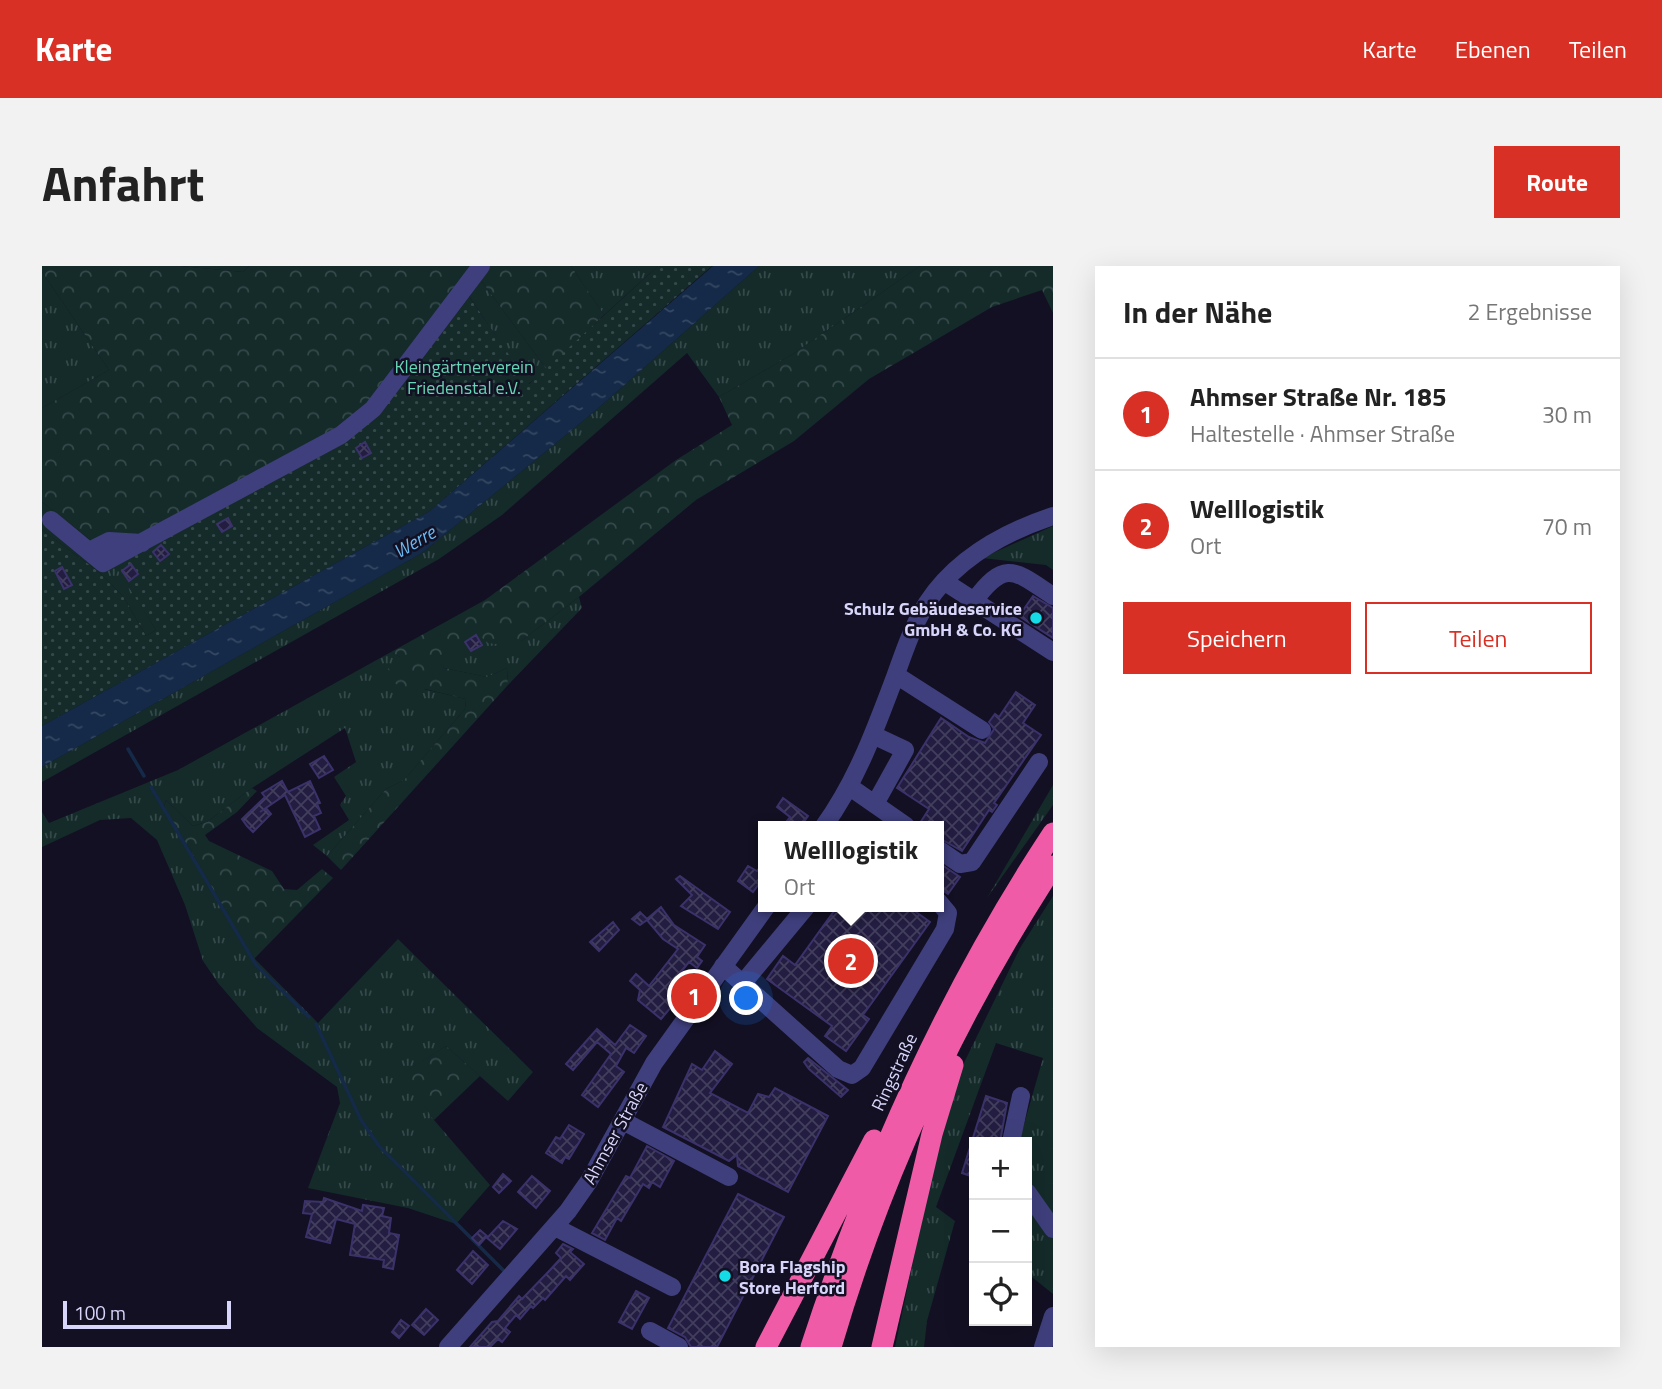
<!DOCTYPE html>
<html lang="de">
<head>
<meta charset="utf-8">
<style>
  :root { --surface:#fff; --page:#f2f2f2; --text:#222; --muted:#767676; --line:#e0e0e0; --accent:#d93025 }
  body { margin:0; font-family:"Titillium Web",sans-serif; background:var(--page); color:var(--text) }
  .controls { position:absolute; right:21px; bottom:21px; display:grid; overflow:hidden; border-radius:0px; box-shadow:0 7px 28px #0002 }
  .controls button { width:63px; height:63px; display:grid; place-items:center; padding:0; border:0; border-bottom:2px solid var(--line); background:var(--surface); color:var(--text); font:35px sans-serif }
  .scale { position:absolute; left:21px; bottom:18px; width:168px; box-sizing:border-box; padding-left:7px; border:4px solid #d8d5fb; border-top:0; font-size:19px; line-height:24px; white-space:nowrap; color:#d8d5fb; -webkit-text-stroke:5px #121022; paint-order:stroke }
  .you { position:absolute; left:705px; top:733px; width:24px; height:24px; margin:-18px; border:5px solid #fff; border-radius:50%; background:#1a73e8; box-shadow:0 0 0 10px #1a73e833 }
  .badge { display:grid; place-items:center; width:46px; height:46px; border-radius:50%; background:var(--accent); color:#fff; font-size:23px; font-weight:700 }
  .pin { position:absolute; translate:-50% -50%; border:4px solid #fff; box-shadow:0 2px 7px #0006 }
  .popup { position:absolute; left:716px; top:555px; width:186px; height:91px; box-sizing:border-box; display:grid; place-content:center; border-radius:0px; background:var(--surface); filter:drop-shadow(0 2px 5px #0005); font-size:23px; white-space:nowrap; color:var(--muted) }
  .popup b { font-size:26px; color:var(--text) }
  .popup::after { content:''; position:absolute; left:50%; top:100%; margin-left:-14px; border:14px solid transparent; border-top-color:var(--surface) }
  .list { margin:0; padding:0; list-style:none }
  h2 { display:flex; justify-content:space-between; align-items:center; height:91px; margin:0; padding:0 28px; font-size:30px }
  h2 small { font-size:23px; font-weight:400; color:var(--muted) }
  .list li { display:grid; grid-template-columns:46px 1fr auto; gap:21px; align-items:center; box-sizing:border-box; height:112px; padding:0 28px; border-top:2px solid var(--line) }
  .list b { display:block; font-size:26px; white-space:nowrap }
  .list p { margin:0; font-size:23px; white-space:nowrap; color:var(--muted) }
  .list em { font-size:23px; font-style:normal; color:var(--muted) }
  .actions { display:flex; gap:14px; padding:21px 28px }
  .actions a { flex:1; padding:16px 0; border:2px solid var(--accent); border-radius:0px; text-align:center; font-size:24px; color:var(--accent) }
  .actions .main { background:var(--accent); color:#fff }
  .icon { flex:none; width:38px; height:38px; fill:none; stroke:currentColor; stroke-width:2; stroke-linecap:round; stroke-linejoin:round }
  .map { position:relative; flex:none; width:1011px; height:1081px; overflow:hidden; border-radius:0px }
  header { display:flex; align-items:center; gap:42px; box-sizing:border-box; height:98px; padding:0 35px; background:var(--accent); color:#fff }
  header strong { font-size:33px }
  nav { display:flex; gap:38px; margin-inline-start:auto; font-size:24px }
  .intro { display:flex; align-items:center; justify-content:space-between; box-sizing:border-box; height:168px; padding:0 42px }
  h1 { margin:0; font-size:49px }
  .button { padding:18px 32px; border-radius:0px; background:var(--accent); color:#fff; font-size:24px; font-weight:700 }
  main { display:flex; gap:42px; padding:0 42px }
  aside { flex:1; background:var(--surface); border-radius:0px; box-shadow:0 7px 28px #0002 }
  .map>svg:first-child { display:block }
  .grass { fill:url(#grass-tufts) }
  .forest { fill:url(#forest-crowns) }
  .park { fill:url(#park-dots) }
  .water { fill:url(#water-ripples) }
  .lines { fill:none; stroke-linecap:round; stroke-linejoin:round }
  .stream { stroke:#142a48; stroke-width:3.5 }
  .building { fill:url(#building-cross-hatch); stroke:#3b326b; stroke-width:2 }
  .minor { stroke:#3f3f7d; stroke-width:18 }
  .highway { stroke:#f05ba8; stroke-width:21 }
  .poi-dot { fill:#15dbe7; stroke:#121022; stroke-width:2.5 }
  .labels { text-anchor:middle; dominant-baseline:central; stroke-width:5; stroke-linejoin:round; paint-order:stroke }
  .park-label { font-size:18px; fill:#67d5b5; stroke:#121022 }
  .poi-label { font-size:18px; font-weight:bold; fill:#d8d5fb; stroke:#121022; text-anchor:end }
  .street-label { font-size:18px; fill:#d8d5fb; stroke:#121022 }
  .water-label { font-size:19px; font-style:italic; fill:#6cb9f2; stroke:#121022 }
</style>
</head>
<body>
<header>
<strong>Karte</strong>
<nav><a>Karte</a><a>Ebenen</a><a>Teilen</a></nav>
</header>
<div class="intro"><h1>Anfahrt</h1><a class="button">Route</a></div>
<main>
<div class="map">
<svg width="1011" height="1081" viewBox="0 0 1011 1081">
  <defs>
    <pattern id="grass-tufts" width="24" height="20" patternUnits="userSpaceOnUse" patternTransform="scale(1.75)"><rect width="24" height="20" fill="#142b2a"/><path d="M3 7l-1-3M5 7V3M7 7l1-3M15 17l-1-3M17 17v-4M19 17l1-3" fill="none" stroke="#35494a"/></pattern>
    <pattern id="forest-crowns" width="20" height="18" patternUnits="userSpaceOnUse" patternTransform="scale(1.75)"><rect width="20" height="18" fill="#142b2a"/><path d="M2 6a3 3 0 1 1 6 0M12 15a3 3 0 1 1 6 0" fill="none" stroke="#35494a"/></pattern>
    <pattern id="park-dots" width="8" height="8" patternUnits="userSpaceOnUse" patternTransform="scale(1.75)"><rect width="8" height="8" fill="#142b2a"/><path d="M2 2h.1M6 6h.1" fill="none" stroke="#35494a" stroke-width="1.8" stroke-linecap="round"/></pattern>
    <pattern id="water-ripples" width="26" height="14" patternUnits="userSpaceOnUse" patternTransform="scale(1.75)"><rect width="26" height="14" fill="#142a48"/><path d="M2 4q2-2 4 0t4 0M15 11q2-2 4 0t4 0" fill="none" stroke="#354863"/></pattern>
    <pattern id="building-cross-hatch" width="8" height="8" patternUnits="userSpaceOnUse" patternTransform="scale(1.75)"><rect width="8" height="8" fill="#231e41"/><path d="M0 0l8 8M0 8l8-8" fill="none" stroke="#423e5d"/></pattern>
  </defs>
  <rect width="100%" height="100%" fill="#121022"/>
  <path class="grass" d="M138,0H207L201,6Z
    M529,0H616L562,49Z
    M717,0H878L751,88L677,131L645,87L460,249L397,293L0,516V501L380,287L553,145Z
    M430,2L505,104L486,118L425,27L72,297L114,364L104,370L81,330L57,306L0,264V236L50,275Z
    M0,6L67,104L0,142Z
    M1011,260V304L1004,299L940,292Z
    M537,331L540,342L466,419L465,402L445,411L402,402L397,390L433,365L479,375Z
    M349,386L358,391L382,423L424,433L423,443L362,514L344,523L285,590L271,579L307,554L298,539L304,530L292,511L314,496L303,462L210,522L165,556L151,560L124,534L121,544L150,586L206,686L276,757L356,673L491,806L466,835L404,780L361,808L392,854L448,919L414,958L366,942L266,922L298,837L295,821L215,762L176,717L161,695L143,639L115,574L89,552L58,554L0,581V546L7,557L136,504Z
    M1011,519V539L945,632Z
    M1011,630V1028L985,1007V876H977L1001,792L954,777L894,941L913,955L885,1055L882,1081H853L888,915L918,805L978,682Z"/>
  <path class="forest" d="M0,0H138L201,6L207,0H529L562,49L505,104L430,2L314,154L102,270L50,275L0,236V142L67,104L0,6Z
    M878,0H1011V47L1000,24L950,41L827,113L752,175L654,234L537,331L479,375L462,379L446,377L433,366L398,390L402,402L445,411L465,402L466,419L299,604L285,590L344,523L362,514L423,443L424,433L383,423L366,428L353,417L346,403L358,391L349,386L443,334L634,194L690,159L677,131L751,88Z
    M210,522L215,525L195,546L163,569L167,575L230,605L242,623L255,624L280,603L291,612L212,693L184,651L150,586L121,544L124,534L151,560L165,556Z
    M404,780L438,810L392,854L360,808Z"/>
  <path class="park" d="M616,0H670L388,245L0,460V264L57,306L81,330L104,370L114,364L71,297L298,173L424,26L487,118Z"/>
  <path class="water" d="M671,0H717L553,145L380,287L0,501V460L388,245Z"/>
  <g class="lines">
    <path class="stream" d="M86,483L102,510
      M109,521L214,699L267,751
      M274,758L319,854L337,880L461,1004"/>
  </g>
  <path class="building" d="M323,176L329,187L320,192L314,182Z
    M186,252L190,260L180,266L175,258Z
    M119,279L127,288L118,295L111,286Z
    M89,298L96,308L87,315L80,305Z
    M20,301L30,319L22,323L13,305Z
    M991,330L1011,342V372L977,350Z
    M434,369L440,379L429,385L423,376Z
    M974,426L993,439L981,457L999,469L952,537L955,539L950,546L947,544L920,585L897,572V560H876L887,543L855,522L899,452L927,471L943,477L952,463L947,456L953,448L957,451Z
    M282,490L291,504L277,512L268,498Z
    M240,515L246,526L268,515L278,537L275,538L279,547L272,550L278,563L263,571L243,529L218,546L224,542L229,548L211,566L205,560L200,553L223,531L220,527Z
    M741,532L766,550L759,560H741L748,551L735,541Z
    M722,596V611L711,626L696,615L706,600L715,605Z
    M900,599L918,611L906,628L897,622V604Z
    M638,610L688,646L676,663L639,640L650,629L634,613Z
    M619,641L632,659L663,679L655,691L660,695L655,702L647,696L634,712L644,719L639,725L641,727L619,753L596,734L598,724L588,715L594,708L607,720L636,683L621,673L605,654L598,659L590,653L598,646L605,653Z
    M795,641H867L888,656L821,749L827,753L804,785L783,770L790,760L725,713L741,690L753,699Z
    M571,656L577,664L557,685L548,676Z
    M588,759L604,770L592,787L584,782L574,800L582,806L556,841L540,829L569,788L555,776L531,804L524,798L555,763L573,779Z
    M673,785L690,798L668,827L706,847L716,828L727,831L733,822L786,850L746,926L696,900L695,889L687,895L621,861L650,798L660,804Z
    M766,792L806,824L799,831L767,803L762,796Z
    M944,830L965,837L958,876H932V911L920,907Z
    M527,859L542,868L527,893L523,891L520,897L504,887L514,871L518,873Z
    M605,880L632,895L618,921L610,916L607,922L601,918L579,955L575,952L563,974L550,967L584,910L588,912Z
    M461,908L469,915L457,927L451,921Z
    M490,910L508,925L494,942L476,926Z
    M696,928L742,951L675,1081H649L643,1071L626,1062Z
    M282,932L320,945L321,939L342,942L340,950L349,952L347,967L357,969L351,1003L341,1001L342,994L308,989L313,958L294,953L288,977L264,971L270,948L261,947L263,935L281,936Z
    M461,955L475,963L458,983L445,972Z
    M438,964L445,970L437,979L430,972Z
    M521,978L531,983L528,986L542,998L528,1014L524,1010L503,1034L501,1032L491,1042L489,1040L478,1053L474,1049L463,1062L468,1066L460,1076L456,1073L448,1081H428L450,1056L456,1055L477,1030L480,1033L508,1004L519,992L514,987Z
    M431,985L446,999L430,1018L415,1004Z
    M594,1025L607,1032L590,1063L577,1056Z
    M384,1043L396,1054L382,1069L370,1059Z
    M359,1054L367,1060L357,1072L350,1066Z"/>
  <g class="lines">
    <path class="minor" d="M9,254L61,297L299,169L331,143L439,0
      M47,285L67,275L100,277
      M903,316L1011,386
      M932,335C963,293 972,304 1011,330
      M854,409L940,464
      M831,469L863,484L833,538
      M808,521L864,560
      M782,560C815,514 833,464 853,411C862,386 871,359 885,337C914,293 963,266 1011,250
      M896,583L918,598L930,596L997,496
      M681,700L796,803L810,809L820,802L903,663L906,647L896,635
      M701,717L764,641
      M581,855L687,911
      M969,876L979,830
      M985,926L1011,963
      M513,961L630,1021
      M608,1065L637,1081
      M406,1081L526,945L547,915L612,797L724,641
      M1001,1081L1011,1050"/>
    <path class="highway" d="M724,1081L832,874
      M769,1081C828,900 906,726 1011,567
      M789,1081C838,912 915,748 1011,600
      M840,1081L890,868L911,799"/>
  </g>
  <g class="poi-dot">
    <circle cx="994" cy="352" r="7"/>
    <circle cx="683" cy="1010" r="7"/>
  </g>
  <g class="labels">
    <g class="park-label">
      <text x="422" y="100">Kleingärtnerverein<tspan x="422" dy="21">Friedenstal e.V.</tspan></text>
    </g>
    <g class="poi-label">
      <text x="980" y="342">Schulz Gebäudeservice<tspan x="980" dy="21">GmbH &amp; Co. KG</tspan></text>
      <text x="697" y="1000" text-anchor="start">Bora Flagship<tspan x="697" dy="21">Store Herford</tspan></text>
    </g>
    <g class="street-label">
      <text transform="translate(852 806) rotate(-65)">Ringstraße</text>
      <text transform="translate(573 867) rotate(-61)">Ahmser Straße</text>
    </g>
    <g class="water-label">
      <text transform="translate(372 275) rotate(-30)">Werre</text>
    </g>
  </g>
</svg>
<div class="controls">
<button>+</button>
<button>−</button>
<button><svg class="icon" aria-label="locate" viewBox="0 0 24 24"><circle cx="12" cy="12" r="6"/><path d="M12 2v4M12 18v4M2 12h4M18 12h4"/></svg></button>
</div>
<div class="scale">100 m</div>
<div class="you"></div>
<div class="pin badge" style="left:652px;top:730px">1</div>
<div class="pin badge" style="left:809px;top:695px">2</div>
<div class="popup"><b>Welllogistik</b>Ort</div>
</div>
<aside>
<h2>In der Nähe<small>2 Ergebnisse</small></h2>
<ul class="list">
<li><span class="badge">1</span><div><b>Ahmser Straße Nr. 185</b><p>Haltestelle · Ahmser Straße</p></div><em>30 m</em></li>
<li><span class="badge">2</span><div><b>Welllogistik</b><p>Ort</p></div><em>70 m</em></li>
</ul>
<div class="actions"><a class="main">Speichern</a><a>Teilen</a></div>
</aside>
</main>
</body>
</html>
